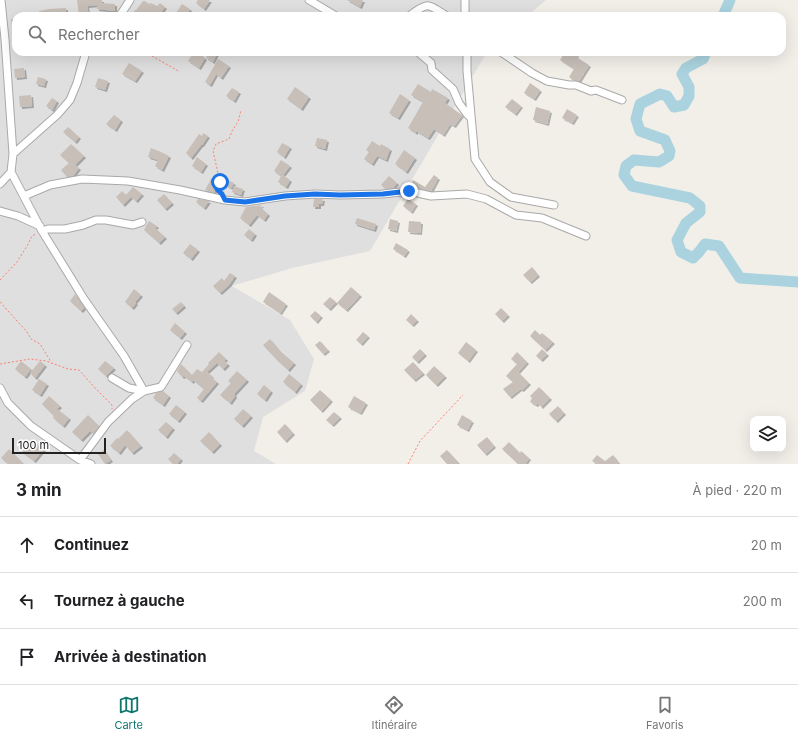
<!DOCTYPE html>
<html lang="fr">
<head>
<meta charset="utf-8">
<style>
  :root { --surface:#fff; --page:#f6f6f6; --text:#202124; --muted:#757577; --line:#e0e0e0; --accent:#0f766e }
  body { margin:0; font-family:Inter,sans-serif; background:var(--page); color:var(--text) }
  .controls { position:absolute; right:12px; bottom:12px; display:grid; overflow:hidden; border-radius:8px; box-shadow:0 4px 16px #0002 }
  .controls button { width:36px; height:36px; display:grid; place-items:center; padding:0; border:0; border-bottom:1px solid var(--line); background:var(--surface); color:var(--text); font:20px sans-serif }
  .scale { position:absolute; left:12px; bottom:10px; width:94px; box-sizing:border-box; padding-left:4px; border:2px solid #222; border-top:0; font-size:11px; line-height:14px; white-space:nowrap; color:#222; -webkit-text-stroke:3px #fff; paint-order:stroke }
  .stop { position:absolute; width:12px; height:12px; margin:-9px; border:3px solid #1a73e8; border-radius:50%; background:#fff }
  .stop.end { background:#1a73e8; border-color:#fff; box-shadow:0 1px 4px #0008 }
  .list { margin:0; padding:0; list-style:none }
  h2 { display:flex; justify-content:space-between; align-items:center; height:52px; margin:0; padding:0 16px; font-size:17px }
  h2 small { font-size:13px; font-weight:400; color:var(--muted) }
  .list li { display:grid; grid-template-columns:26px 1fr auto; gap:12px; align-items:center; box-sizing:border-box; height:56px; padding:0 16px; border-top:1px solid var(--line) }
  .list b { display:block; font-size:15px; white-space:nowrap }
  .list em { font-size:13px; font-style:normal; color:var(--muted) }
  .icon { flex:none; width:22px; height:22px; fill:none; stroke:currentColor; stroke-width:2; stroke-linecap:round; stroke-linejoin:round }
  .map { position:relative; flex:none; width:798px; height:464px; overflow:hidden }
  .search { position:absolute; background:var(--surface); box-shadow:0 4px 16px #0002; left:12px; right:12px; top:12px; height:44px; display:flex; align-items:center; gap:10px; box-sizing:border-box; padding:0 14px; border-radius:12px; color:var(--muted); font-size:15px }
  .sheet { height:220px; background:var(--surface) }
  nav { display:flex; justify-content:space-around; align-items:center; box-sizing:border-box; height:56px; border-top:1px solid var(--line); background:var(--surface); font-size:11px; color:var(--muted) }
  nav a { display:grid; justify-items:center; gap:2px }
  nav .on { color:var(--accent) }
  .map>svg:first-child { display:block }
  .residential { fill:#e0dfdf }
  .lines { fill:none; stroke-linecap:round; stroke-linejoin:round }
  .river { stroke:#aad3df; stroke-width:11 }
  .building { fill:#c7bfb8; filter:url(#shadow) }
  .minor-casing { stroke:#a9a9a9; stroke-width:9 }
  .path { stroke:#fa8072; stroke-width:1; stroke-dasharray:2 2; stroke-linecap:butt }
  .minor { stroke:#fff; stroke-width:7 }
  .route { stroke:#1a73e8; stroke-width:5 }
</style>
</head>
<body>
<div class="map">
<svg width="798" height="464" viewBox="0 0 798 464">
  <defs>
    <filter id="shadow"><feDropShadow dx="2" dy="2" stdDeviation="0" flood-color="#0004"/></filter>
  </defs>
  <rect width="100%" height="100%" fill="#f2efe9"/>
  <path class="residential" d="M0,0H546L527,16H16V52H487L370,251L292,268L232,286L290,320L314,359L305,391L263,417L254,451L276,464H0Z"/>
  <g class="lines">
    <path class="river" d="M723,16L730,0
      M706,52L703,59L686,68L682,74L689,87V96L684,105L674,107L667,96L660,94L640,104L636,119L640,131L665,140L670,151L669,156L659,162L634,160L626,166L624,175L632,186L690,198L700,206V212L686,223L677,240L681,252L693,258L699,252L705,244L719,246L740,278L798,282"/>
  </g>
  <path class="building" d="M77,0H102V3L115,4V11L97,9V5L87,6L89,16H79Z
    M198,0H210L204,9L196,3Z
    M347,0H363L360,7Z
    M143,1H145L149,4L151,3L157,6L160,3L165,7L158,16L138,12L144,16H131L135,10H136Z
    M182,4L190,9L186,16H174Z
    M66,8V16H40L39,11L49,9Z
    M16,18V33L13,34L11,19Z
    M194,52H197L205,58L199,68L188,61Z
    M209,52H214L217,53L213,62L206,58Z
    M565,52H573L577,55L576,57L589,65L579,81L573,80L569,77L574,69L560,60Z
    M218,59L229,66L221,78L216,74L210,85L205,82Z
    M129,63L142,71L135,81L122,74Z
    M24,68L25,77L15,78L14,69Z
    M38,77L46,79L44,86L36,84Z
    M98,78L108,81L105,90L95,87Z
    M530,83L540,90L534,99L524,93Z
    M418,84L431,92L432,89L448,98L445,103L462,115L454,126L450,124L443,135L434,129L428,138L416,131V133L408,128L423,102L411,95Z
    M295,87L309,97L301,109L287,99Z
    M232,88L239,92L234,101L226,96Z
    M400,94L409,100L398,118L389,113Z
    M31,95L32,106L20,107L19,96Z
    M52,98L57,101L52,110L46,106Z
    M512,99L521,106L515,114L505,107Z
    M536,107L550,111L547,124L533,120Z
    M567,109L577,115L572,123L562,118Z
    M114,115L121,120L115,130L106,124Z
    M68,127L79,137L75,142L63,132Z
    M203,133L208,136L202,145H201L191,158L186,153L199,134L202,136Z
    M317,138L327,140L325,149L315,146Z
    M372,141L380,146L381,144L390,149L386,160L377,156L372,164L364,159L369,152L366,150Z
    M282,143L290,147L284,157L277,152Z
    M71,144L84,156L75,165L79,168L73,176L67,177L61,170L69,163L60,155Z
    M151,148L161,152L169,156L162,170L155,166L158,160L148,157Z
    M404,150L415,158L406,172L395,164Z
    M197,157L206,164L201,172L192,166Z
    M281,160L290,166L283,175L290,180L286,187L278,182L281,176L274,171Z
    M434,175L438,178L431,191L410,186L413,180L425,187Z
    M389,176L397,183L393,188L386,189L381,185Z
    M211,179L219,183L214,193L205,190Z
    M225,179L234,183L231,188L222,183Z
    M234,186L243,189L241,195L232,192Z
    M133,187L142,194L136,201L131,197L123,205L116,197L122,191L126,195Z
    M164,194L172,203L165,209L157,200Z
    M198,199L209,201L204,208L196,202Z
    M314,199H323L322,204H319V207H313Z
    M408,199L416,204L411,212L403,206Z
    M262,205L260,207L268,214L264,220L257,215L249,225L240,218L246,207Z
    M357,218L376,224L374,230L355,224Z
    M390,219L398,221L396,231L388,229Z
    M149,221L157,226L155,228L165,237L159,243L144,230Z
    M409,221L421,222L420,233L408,232Z
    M249,229L255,234L251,240L244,235Z
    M396,243L408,250L404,256L393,249Z
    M190,244L198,250L191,259L183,253Z
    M532,267L538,275L530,282L523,275Z
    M230,273L235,276L229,285L220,293L213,286L222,278L224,281Z
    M351,287L360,295L346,310L337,303Z
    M134,289L141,295L135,302L136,303L132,308L125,302Z
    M269,292L286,304L280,313L263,302Z
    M75,294L84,308L81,311L70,301Z
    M330,297L336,302L329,309L323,304Z
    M181,302L184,306L176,313L172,309Z
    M501,308L508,315L502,321L495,314Z
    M315,311L321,316L316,322L310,316Z
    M411,314L417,320L412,325L406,320Z
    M175,323L185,332L180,338L170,330Z
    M535,330L540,335L542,333L553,342L545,350L530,336Z
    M363,332L368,336L361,344L356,340Z
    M270,339L280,351L294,363L288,370L277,360L263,345Z
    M320,341L328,350L323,354L315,345Z
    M466,342L476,350L468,361L458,353Z
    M420,349L425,354L417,362L412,357Z
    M542,349L547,354L541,360L536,356Z
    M219,352L226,359L224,361L228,364L223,369L217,363L207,372L212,376L211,377L217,382L201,401L197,398L204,389L193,380L192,382L184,376L182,377L177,371L181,364L192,375L197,369L202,372L209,364L208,363Z
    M517,352L527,362L518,372L529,383L522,390L520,389L510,397L503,389L513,382L506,376L517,364L511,359Z
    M21,361L31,369L25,377L15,369Z
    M40,361L45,365L35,378L30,373Z
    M105,361L114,368L106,376L98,369Z
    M413,362L423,373L414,380L404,370Z
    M434,366L445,376L436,385L426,375Z
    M237,371L247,380L234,394L235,396L230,403L220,395L231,383L228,381Z
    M289,374L301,384L295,392L283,382Z
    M39,379L47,384L40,395L32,390Z
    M264,385L271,391L265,400L257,394Z
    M539,387L550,398L541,407L538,403L536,405L530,402L532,398L530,396Z
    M320,390L331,400L321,411L310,400Z
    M163,391L169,396L163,405L153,398L156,393Z
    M49,396L60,406L57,409L69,418L63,426L53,418L54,416L42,404Z
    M354,396L366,403L360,413L348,407Z
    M176,405L185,412L178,421L169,414Z
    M558,406L564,413L556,421L549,414Z
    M243,409L251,416L242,426L234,419Z
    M334,412L340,417L332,425L326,420Z
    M88,415L99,426L93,434L90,431L81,440L72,432Z
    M462,415L472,421L467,430L457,425Z
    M166,422L173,428L166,437L158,430Z
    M285,424L293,433L285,441L277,432Z
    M127,430L141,446L132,453L125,445L119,453L110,446L117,438L118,439Z
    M209,432L220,444L212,452L200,441Z
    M487,437L494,446L485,454L477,445Z
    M32,440L44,449L34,461L22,452Z
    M509,442L520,453L521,451L529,458L525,464H518L502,449Z
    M9,449L24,464H8L1,458Z
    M104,450L111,460L105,464L98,454Z
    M447,450L460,464H447L440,456Z
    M174,453L181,459L177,464H173L168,459Z
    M597,455L605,461L613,455L620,464H597L592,461Z"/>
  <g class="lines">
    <defs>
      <path id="minor" d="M309,0L336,16
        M465,0V16
        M118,16L121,14L130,0
        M409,16C429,1 427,4 447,16
        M418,52L431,63L432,70L453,89L459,103L467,114L471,118
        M467,52V71L475,159L490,182L511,197L554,205
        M501,52L532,73L547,81L569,85H576L591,91L596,90L622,100
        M13,154L57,115L70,100L77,83L86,52
        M11,172L42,231L84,299L124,356L144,391
        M0,184L11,172L13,154L5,39L1,0
        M24,196L50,185L82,179L128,181L180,190L225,200L245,202L285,196L315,194L340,195L383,194L409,191L431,196L467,194L486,199L516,215L542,218L586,236
        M0,211L18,216L40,226
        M42,231L48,229H65L83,225L96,220H106L133,225L142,222
        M112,378L129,388L144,391
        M0,388L8,403L31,426L80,460L91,464
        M80,460L108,422L132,399L144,391L161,387L187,345"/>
    </defs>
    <use href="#minor" class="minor-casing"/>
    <path class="path" d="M145,52L180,72
      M219,191L217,189L220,182L213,151L216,144L229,139L232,131L238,122L241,110
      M0,280L17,262L27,246L32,236L36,234
      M0,302L27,332L31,339L40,344L51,362
      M0,364L30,359L46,361L68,369L79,370L96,389L112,405V409
      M408,464L420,441L463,395"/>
    <use href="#minor" class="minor"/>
  </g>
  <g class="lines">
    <path class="route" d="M220,182L217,189L222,194L225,200L245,202L285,196L315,194L340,195L383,194L409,191"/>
  </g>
</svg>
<div class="controls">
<button><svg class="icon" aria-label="layers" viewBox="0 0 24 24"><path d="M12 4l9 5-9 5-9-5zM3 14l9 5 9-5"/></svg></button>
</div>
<div class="scale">100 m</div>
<div class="stop" style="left:220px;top:182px"></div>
<div class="stop end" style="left:409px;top:191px"></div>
<div class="search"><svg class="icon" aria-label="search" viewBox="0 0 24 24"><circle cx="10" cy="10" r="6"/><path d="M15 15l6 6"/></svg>Rechercher</div>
</div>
<section class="sheet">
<h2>3 min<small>À pied · 220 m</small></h2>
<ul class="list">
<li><svg class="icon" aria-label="ahead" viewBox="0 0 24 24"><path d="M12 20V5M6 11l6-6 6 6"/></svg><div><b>Continuez</b></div><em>20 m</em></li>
<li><svg class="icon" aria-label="left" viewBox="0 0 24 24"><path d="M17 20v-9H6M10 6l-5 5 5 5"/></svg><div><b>Tournez à gauche</b></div><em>200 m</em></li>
<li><svg class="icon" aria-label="arrive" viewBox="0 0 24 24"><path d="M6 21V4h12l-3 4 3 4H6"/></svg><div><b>Arrivée à destination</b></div></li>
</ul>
</section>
<nav>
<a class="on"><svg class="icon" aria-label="map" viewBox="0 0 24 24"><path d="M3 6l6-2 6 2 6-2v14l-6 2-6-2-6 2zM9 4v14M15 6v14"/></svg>Carte</a>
<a><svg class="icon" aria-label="directions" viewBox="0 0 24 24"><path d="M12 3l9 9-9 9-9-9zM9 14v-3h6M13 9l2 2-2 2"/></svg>Itinéraire</a>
<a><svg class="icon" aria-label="saved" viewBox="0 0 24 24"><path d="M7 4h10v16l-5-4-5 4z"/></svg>Favoris</a>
</nav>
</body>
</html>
